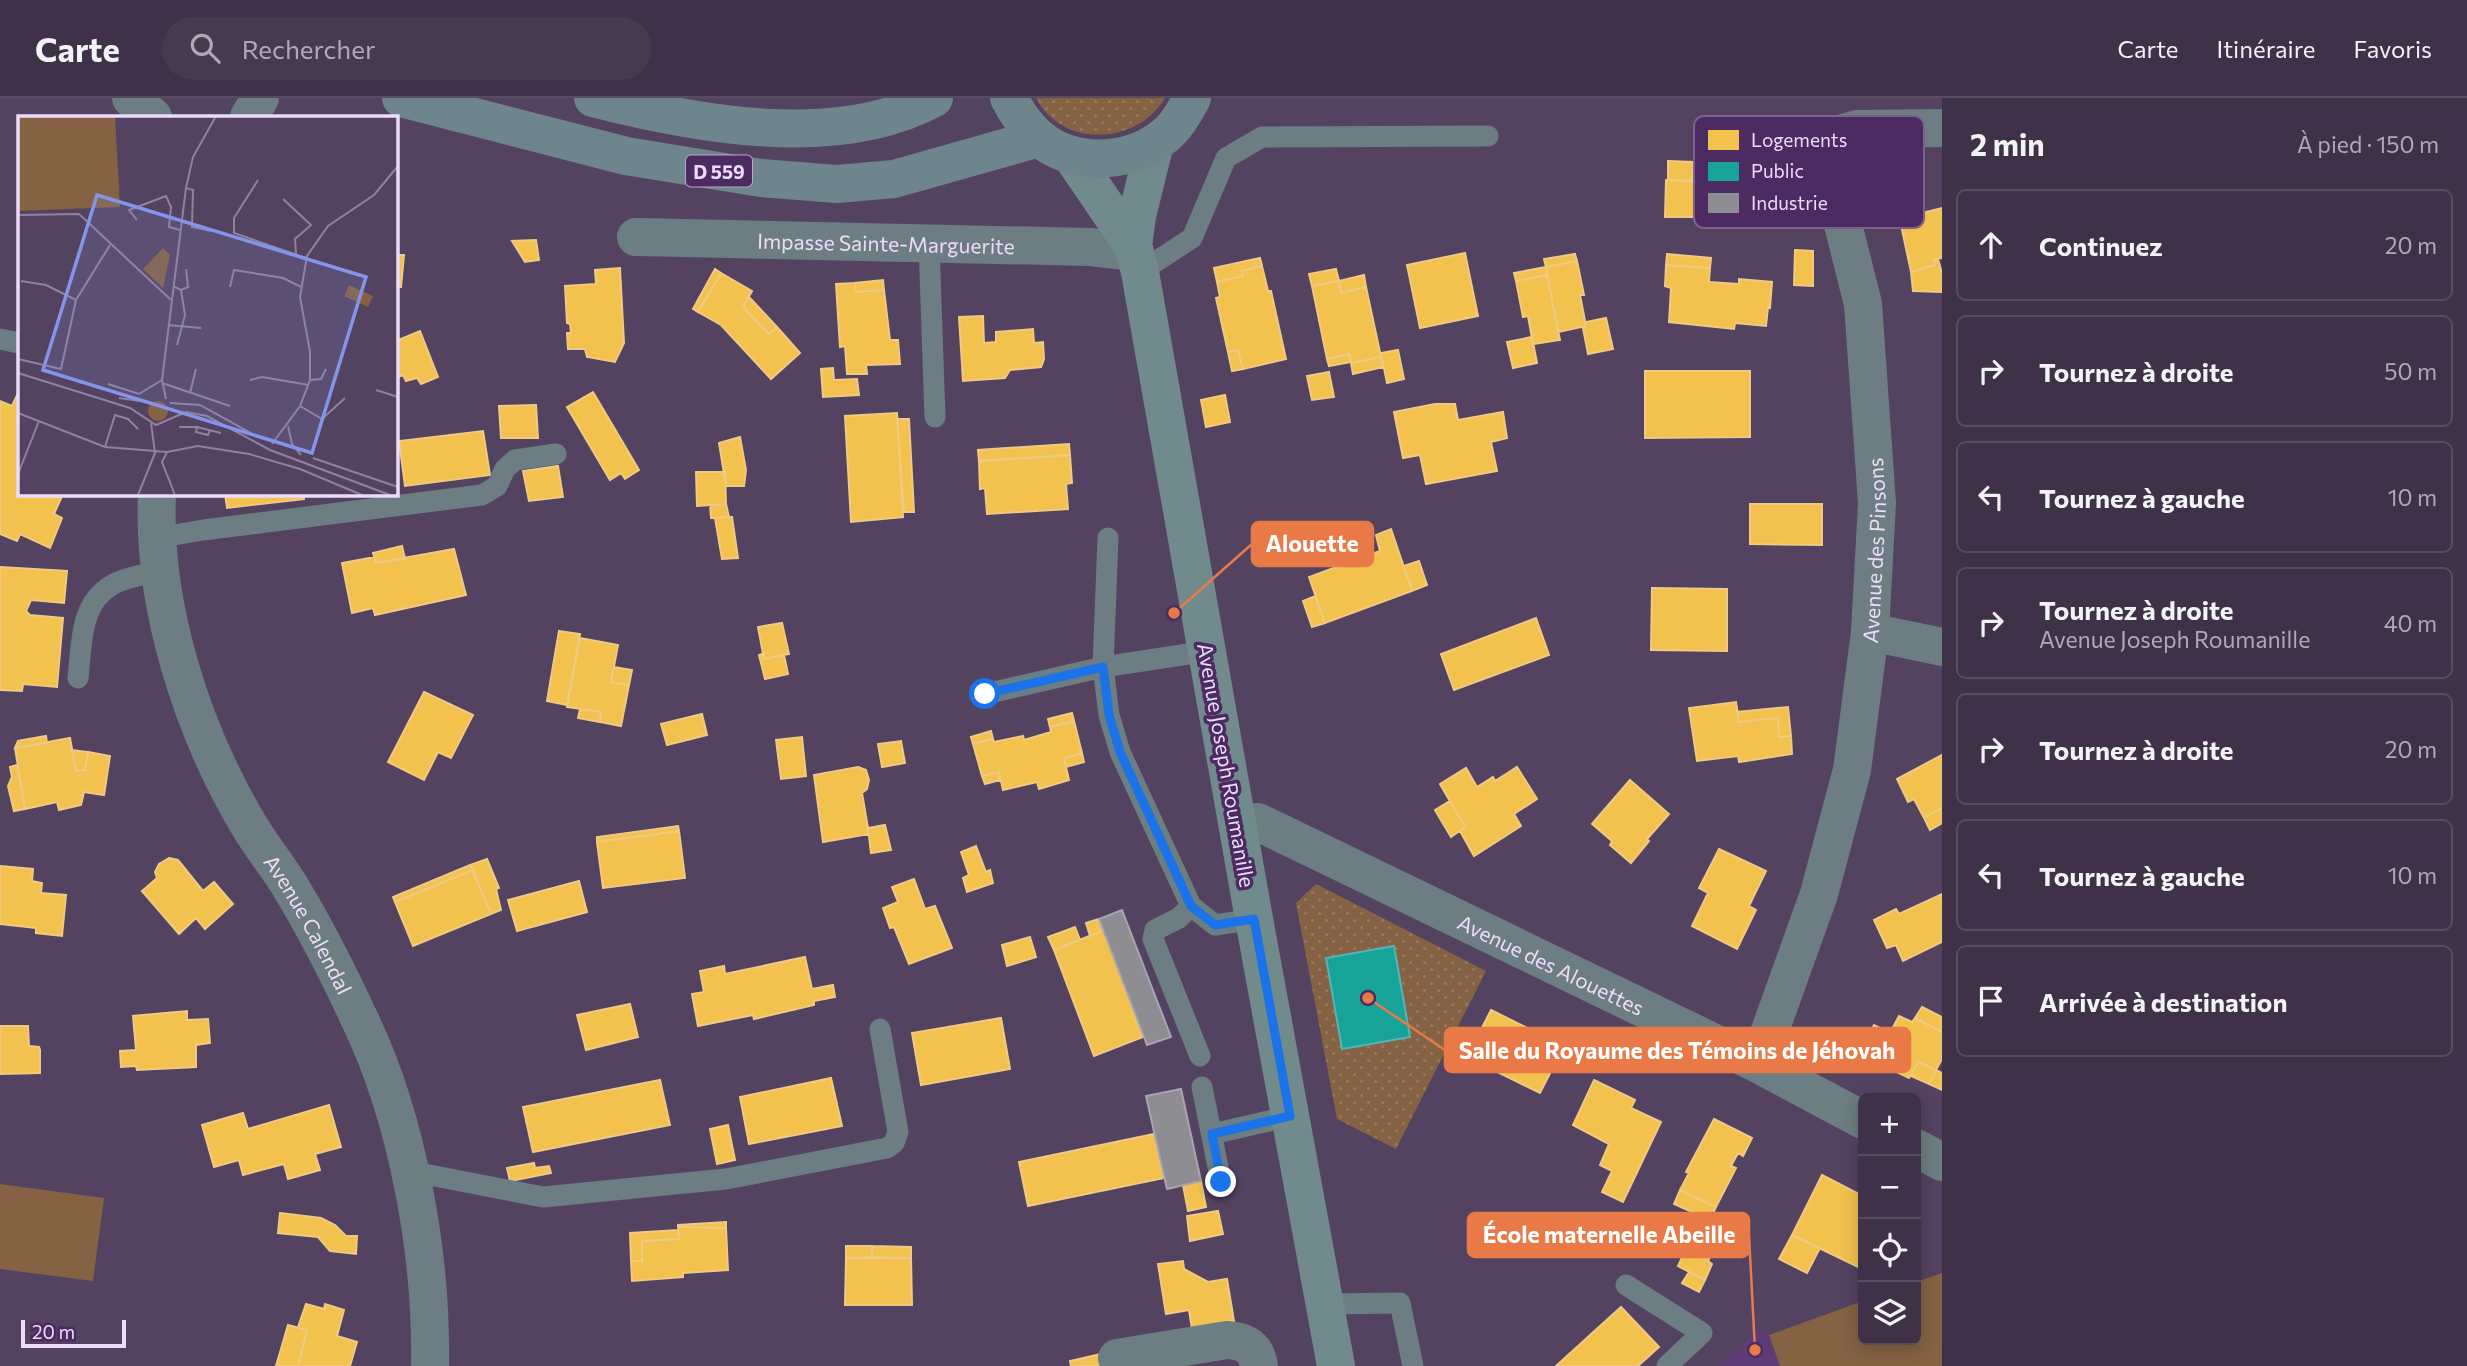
<!DOCTYPE html>
<html lang="fr">
<head>
<meta charset="utf-8">
<style>
  :root { --surface:#3f3248; --page:#463a4f; --text:#f1f3f6; --muted:#adaab4; --line:#584d60 }
  body { margin:0; font-family:Commissioner,sans-serif; background:var(--page); color:var(--text) }
  .controls { position:absolute; right:21px; bottom:21px; display:grid; overflow:hidden; border-radius:10px; box-shadow:0 4px 18px #0003 }
  .controls button { width:63px; height:63px; display:grid; place-items:center; padding:0; border:0; border-bottom:2px solid var(--line); background:var(--surface); color:var(--text); font:35px sans-serif }
  .scale { position:absolute; left:21px; bottom:18px; width:105px; box-sizing:border-box; padding-left:7px; border:4px solid #eddbfc; border-top:0; font-size:19px; line-height:24px; white-space:nowrap; color:#eddbfc; -webkit-text-stroke:5px #4b2b61; paint-order:stroke }
  .stop { position:absolute; width:21px; height:21px; margin:-16px; border:5px solid #1a73e8; border-radius:50%; background:#fff }
  .stop.end { background:#1a73e8; border-color:#fff; box-shadow:0 2px 7px #0008 }
  .list { margin:0; padding:0; list-style:none }
  h2 { display:flex; justify-content:space-between; align-items:center; height:91px; margin:0; padding:0 28px; font-size:30px }
  h2 small { font-size:23px; font-weight:400; color:var(--muted) }
  .list li { display:grid; grid-template-columns:46px 1fr auto; gap:21px; align-items:center; box-sizing:border-box; height:112px; margin:0 14px 14px; padding:0 14px; border:2px solid var(--line); border-radius:10px }
  .list b { display:block; font-size:26px; white-space:nowrap }
  .list p { margin:0; font-size:23px; white-space:nowrap; color:var(--muted) }
  .list em { font-size:23px; font-style:normal; color:var(--muted) }
  .icon { flex:none; width:38px; height:38px; fill:none; stroke:currentColor; stroke-width:2; stroke-linecap:round; stroke-linejoin:round }
  .map { position:relative; flex:none; width:1942px; height:1268px; overflow:hidden }
  header { display:flex; align-items:center; gap:42px; box-sizing:border-box; height:98px; padding:0 35px; background:var(--surface); border-bottom:2px solid var(--line) }
  header strong { font-size:33px }
  nav { display:flex; gap:38px; margin-inline-start:auto; font-size:24px }
  .search { width:490px; height:63px; background:var(--page); display:flex; align-items:center; gap:18px; box-sizing:border-box; padding:0 24px; border-radius:38px; color:var(--muted); font-size:26px }
  main { display:flex }
  aside { flex:1; background:var(--surface) }
  .map>svg:first-child { display:block }
  .built { fill:#5d3c75 }
  .green { fill:url(#green-dots) }
  .pitch { fill:#846243 }
  .homes { fill:#f2c14e; stroke:#f0c982; stroke-width:2 }
  .public { fill:#17a398; stroke:#57b4b6; stroke-width:2 }
  .industry { fill:#8d8d92; stroke:#aaa4b2; stroke-width:2 }
  .lines { fill:none; stroke-linecap:round; stroke-linejoin:round }
  .lane { stroke:#6c7e81; stroke-width:21 }
  .street { stroke:#6c7e81; stroke-width:38 }
  .secondary { stroke:#718a8c; stroke-width:38 }
  .primary { stroke:#6e858b; stroke-width:38 }
  .route { stroke:#1a73e8; stroke-width:9 }
  .labels { text-anchor:middle; dominant-baseline:central; stroke-width:7; stroke-linejoin:round; paint-order:stroke }
  .shield { fill:#4b2b61; stroke:#bca6ce; stroke-width:2 }
  .shield-label { font-size:19px; font-weight:bold; fill:#eddbfc }
  .street-label { font-size:21px; fill:#eddbfc; stroke:#4b2b61 }
  .inset-road { fill:none; stroke:#91809e; stroke-width:2 }
  .view { fill:#8594ea; fill-opacity:0.15; stroke:#8594ea; stroke-width:3.5 }
  .inset-edge { fill:none; stroke:#eddbfc; stroke-width:3.5 }
  .key { fill:#4b2b61; stroke:#7c6090; stroke-width:2 }
  .key-label { font-size:19px; fill:#eddbfc }
  .leader { fill:none; stroke:#e97a48; stroke-width:2.5 }
  .callout-dot { fill:#e97a48; stroke:#4b2b61; stroke-width:2.5 }
  .callout { fill:#e97a48; stroke:#e97a48; stroke-width:2.5 }
  .callout-label { font-size:23px; text-anchor:middle; font-weight:bold; fill:#fff }
</style>
</head>
<body>
<header>
<strong>Carte</strong>
<div class="search"><svg class="icon" aria-label="search" viewBox="0 0 24 24"><circle cx="10" cy="10" r="6"/><path d="M15 15l6 6"/></svg>Rechercher</div>
<nav><a>Carte</a><a>Itinéraire</a><a>Favoris</a></nav>
</header>
<main>
<div class="map">
<svg width="1942" height="1268" viewBox="0 0 1942 1268">
  <defs>
    <pattern id="green-dots" width="8" height="8" patternUnits="userSpaceOnUse" patternTransform="scale(1.75)"><rect width="8" height="8" fill="#846243"/><path d="M2 2h.1M6 6h.1" fill="none" stroke="#96785f" stroke-width="1.8" stroke-linecap="round"/></pattern>
  </defs>
  <rect width="100%" height="100%" fill="#544360"/>
  <path class="built" d="M1758,1232L1769,1237L1780,1268H1719Z"/>
  <path class="green" d="M1036,0H1165C1137,47 1063,51 1036,0Z
    M1316,786L1486,873L1396,1051L1337,1021L1296,805Z"/>
  <path class="pitch" d="M0,1086L104,1100L93,1183L0,1171Z
    M1942,1175V1268H1780L1769,1237L1863,1203V1242H1916V1184Z"/>
  <path class="homes" d="M1668,63L1693,64L1692,83L1668,82Z
    M1693,66L1737,67L1738,79H1758V73L1778,74L1777,116L1714,115V119H1665L1666,82L1692,83Z
    M1942,110V160L1934,161L1935,167L1911,174L1901,127L1923,121L1922,115Z
    M536,142L539,162L525,164L512,143Z
    M1795,152L1813,153V188L1794,187Z
    M1465,155L1478,218L1420,230L1407,167Z
    M1575,156L1577,163L1546,169L1544,161Z
    M1667,156L1711,160L1710,170L1666,167Z
    M396,157H404L401,189H396Z
    M1260,160L1262,168L1242,173L1243,178L1217,184L1214,170Z
    M1934,161H1938L1942,176V194L1913,193L1911,174L1935,167Z
    M1577,163L1584,197H1580L1586,228L1558,234L1546,169Z
    M1666,167L1710,170L1709,184L1739,186V181L1772,184L1770,210L1768,209L1766,228L1735,225L1734,231L1669,224L1671,190L1665,188Z
    M1262,168L1268,193H1271L1286,261L1243,271L1238,252L1228,254L1216,200L1220,199L1217,184L1243,178L1242,173Z
    M1546,169L1547,177L1516,183L1514,175Z
    M620,170L624,245L615,264L587,259L585,251H568L567,235H571L570,226L567,225L565,188L596,186L595,172Z
    M715,171L721,175L698,214L693,211Z
    M1336,171L1339,183L1312,188L1309,176Z
    M721,175L752,193L743,209L769,236L777,229L800,255L771,281L721,227L698,214Z
    M1364,177L1366,189L1341,195L1339,183Z
    M1547,177L1560,242L1533,246L1528,218L1523,219L1516,183Z
    M883,182L884,192L856,194L855,185Z
    M1339,183L1341,195L1366,189L1381,259L1351,265L1349,256L1327,261L1312,188Z
    M855,185L856,194L884,192L890,242H898L900,266L866,267L867,276H847L845,248L840,249L836,186Z
    M749,199L777,229L769,236L743,209Z
    M983,218L984,245L996,244V234L1033,231L1034,245L1043,244L1044,261L1041,269L1010,272L1005,280L963,283L959,219Z
    M1606,220L1613,251L1588,256L1583,230L1586,228V224Z
    M420,233L438,279L421,286L417,280L406,283L403,277L396,280V243Z
    M1532,239L1537,265L1513,270L1507,244Z
    M1238,252L1243,271L1232,273L1228,254Z
    M1398,252L1404,281L1387,285L1381,255Z
    M1349,256L1351,264L1329,268L1327,261Z
    M1381,259L1383,269L1353,276L1351,265Z
    M833,270L834,282L857,281L859,297L823,299L821,271Z
    M1645,273H1750V339L1645,340Z
    M1329,274L1334,299L1312,302L1307,278Z
    M19,293V396H63L54,416L62,420L50,450L20,436L17,443L0,436V303L12,308Z
    M593,294L639,372L625,381L621,375L610,382L567,309Z
    M1225,297L1230,324L1206,329L1201,302Z
    M1435,306H1455L1458,322L1503,314L1507,340L1491,344L1497,373L1426,386L1420,357L1403,360L1394,314Z
    M536,307L538,340H501L499,308Z
    M897,315L903,419L851,424L845,318Z
    M897,321H909L914,414H904Z
    M483,333L490,377L405,388L399,343Z
    M740,339L746,372L744,388H726L719,345Z
    M1069,346L1070,357L979,363L978,352Z
    M1070,357L1072,385L1066,386L1068,411L987,416L985,390L980,391L979,363Z
    M558,368L563,399L529,403L523,373Z
    M696,374H725L726,406L697,408Z
    M225,396H304V401L227,410Z
    M726,406L729,419L711,420L710,407Z
    M1750,406H1822V447L1750,446Z
    M732,419L738,460L722,461L715,420Z
    M1391,431L1412,493L1325,525L1309,479L1380,453L1376,437Z
    M402,448L405,461L376,465L373,455Z
    M454,451L466,497L375,517L373,510L352,515L342,465L375,459L376,465Z
    M1419,463L1427,487L1412,493L1404,468Z
    M0,469L67,473L64,505L31,502L26,513L30,517L63,520L57,589L23,586L22,593L0,592Z
    M1652,490L1727,491V553L1651,552Z
    M1315,498L1325,525L1312,529L1303,503Z
    M1536,520L1549,557L1454,592L1441,556Z
    M782,525L789,556L764,561L758,529Z
    M559,533L580,536L567,607L547,603Z
    M580,540L618,547L611,584L629,587L621,628L600,624L601,614L567,609Z
    M764,555V561L784,557L788,576L765,581L759,557Z
    M614,569L632,572L629,587L611,584Z
    M424,594L473,617L451,660L438,654L424,682L388,664Z
    M1736,604L1739,624L1778,620L1779,639L1791,638L1792,656L1739,664L1738,658L1697,663L1689,610Z
    M1788,609L1791,638L1779,639L1778,620L1739,624L1737,614Z
    M580,611L601,614L600,624L578,620Z
    M1072,615L1074,623L1050,629L1048,621Z
    M702,616L707,637L667,647L661,626Z
    M1074,623L1082,655L1064,660L1069,682L1039,691L1037,684L1003,692L999,674L982,678L973,646L993,641L994,644L1023,638L1024,642L1051,634L1050,629Z
    M991,633L993,641L973,646L971,639Z
    M46,638L47,645L15,650L18,643Z
    M802,639L806,678L781,681L776,642Z
    M70,640L76,673L85,672L88,654L110,658L104,697L84,694L81,707L59,712L57,704L25,711L15,650Z
    M901,643L905,665L882,669L878,646Z
    M72,652L88,654L85,672L76,673Z
    M1082,655L1084,664L1066,669L1064,660Z
    M1942,657V710L1924,720L1914,701L1908,704L1897,681Z
    M17,667L25,711L14,713L8,688L12,679L10,669Z
    M858,669L866,672L869,682L867,691L862,695L869,736L823,744L814,677Z
    M1517,669L1537,701L1514,716L1521,728L1474,758L1460,733L1465,729L1440,686L1466,670L1477,689L1493,679L1495,683Z
    M999,674L1000,682L985,686L982,678Z
    M1630,682L1669,716L1647,741L1649,743L1631,765L1610,747L1612,743L1592,726Z
    M1450,703L1465,729L1451,739L1435,712Z
    M1942,710V725L1930,732L1924,720Z
    M885,727L891,752L871,755L868,730Z
    M678,728L679,733L597,744V739Z
    M679,733L685,780L603,790L597,744Z
    M976,748L986,774L990,772L993,785L967,794L963,780L969,777L961,754Z
    M1719,751L1766,773L1749,808L1756,812L1737,851L1692,828L1708,795L1699,790Z
    M169,760L178,762L203,793L214,784L233,806L205,831L196,820L179,836L142,793L157,780L155,774L159,766Z
    M487,761L499,790L496,791L501,812L491,816L470,767Z
    M470,767L473,772L395,804L393,799Z
    M0,768L33,771L32,783L42,785L41,795L66,797L62,838L36,835V830L0,826Z
    M473,772L491,816L413,848L395,804Z
    M914,781L925,811L935,808L952,850L909,866L894,829L890,830L883,810L898,804L892,789Z
    M579,783L587,814L517,833L508,802Z
    M1942,796V844L1903,863L1896,847L1887,850L1874,822L1896,811L1899,816Z
    M1099,821L1104,832L1090,838L1086,825Z
    M1075,829L1080,842L1054,852L1048,839Z
    M1104,832L1143,939L1094,958L1054,852Z
    M1030,839L1036,859L1007,868L1002,847Z
    M805,859L812,891L833,887L835,899L814,903V907L754,921L753,917L698,928L692,896L704,894L700,873L724,868L725,876Z
    M630,906L638,939L586,952L577,917Z
    M1922,909L1942,919V934L1915,920Z
    M1491,912L1564,948L1540,995L1467,959Z
    M187,913V922L208,921L210,945L196,947V969L137,972L136,968L121,969L120,953L136,952L133,918Z
    M1899,918L1912,924L1915,920L1942,934V961L1936,972L1918,964L1909,980L1874,963L1875,961L1861,953L1874,927L1890,935Z
    M1001,920L1010,971L921,987L912,935Z
    M0,928H28L29,948L39,949L40,952V975L0,976Z
    M1918,964L1936,972L1929,986L1911,978Z
    M1936,972L1942,975V992L1929,986Z
    M831,980L842,1028L749,1046L740,999Z
    M660,982L670,1027L533,1054L523,1009Z
    M1594,982L1635,1002L1631,1010L1661,1024L1623,1104L1602,1094L1612,1073L1600,1067L1609,1046L1573,1027Z
    M329,1007L341,1049L315,1056L320,1072L288,1081L284,1066L243,1077L239,1062L214,1069L202,1027L243,1015L248,1031Z
    M1714,1021L1752,1040L1743,1058L1738,1055L1731,1068L1736,1070L1716,1109L1680,1092L1689,1075L1686,1074Z
    M728,1027L735,1062L717,1066L710,1031Z
    M1154,1036L1164,1080L1028,1108L1019,1064Z
    M534,1065L535,1070L549,1068L551,1075L510,1083L507,1070Z
    M1822,1077L1863,1098V1163L1860,1170L1792,1137Z
    M1201,1083L1206,1109L1188,1113L1183,1087Z
    M1680,1092L1716,1109L1710,1122L1674,1106Z
    M1218,1113L1223,1136L1190,1143L1187,1118Z
    M1690,1113L1725,1130L1708,1163L1712,1166L1705,1182L1678,1168L1685,1153L1673,1148Z
    M280,1115L321,1120L335,1127L346,1138H357L356,1156L330,1153L318,1139L278,1135Z
    M726,1124V1130L678,1129V1127Z
    M678,1129L726,1130L728,1172L683,1175V1179L632,1183L631,1163H642V1143L679,1141Z
    M678,1132L679,1141L642,1143V1163H631L630,1135Z
    M1792,1137L1820,1150L1807,1175L1779,1161Z
    M846,1148H872V1159L846,1160Z
    M872,1148L911,1149V1160L872,1159Z
    M846,1160H911L912,1207H845Z
    M1183,1163L1184,1171L1208,1184L1227,1181L1234,1223L1192,1231L1189,1212L1166,1216L1158,1166Z
    M1689,1174L1705,1182L1699,1194L1682,1185Z
    M306,1206L324,1211L325,1206L344,1212L337,1238L357,1244L350,1268H298L307,1232L298,1229Z
    M1621,1209L1659,1249L1638,1268H1556Z
    M288,1227L307,1232L298,1268H276Z
    M1101,1256L1104,1268H1071L1070,1263Z"/>
  <path class="public" d="M1394,848L1410,939L1342,951L1326,860Z"/>
  <path class="industry" d="M1122,812L1171,939L1147,947L1099,821Z
    M1181,991L1201,1083L1167,1091L1146,998Z"/>
  <g class="lines">
    <path class="lane" d="M929,146L935,319
      M1140,174L1192,140L1226,60L1262,39L1488,38
      M0,241L19,245
      M157,440L203,432L482,397L497,388L505,371L515,362L556,356
      M1108,440L1103,569L1109,617L1120,654L1191,808L1215,827L1254,821
      M78,580C82,547 79,506 112,487C125,479 145,477 159,473
      M985,596L1103,569L1208,553
      M1191,808L1179,820L1155,832L1153,841L1200,958
      M1202,989L1221,1084
      M1212,1036L1290,1018
      M409,1073L543,1099L726,1081L887,1050L894,1045L898,1034L880,931
      M1626,1187L1702,1235L1667,1268
      M1325,1206L1400,1205L1413,1268"/>
    <g class="street">
      <path d="M131,0L153,19"/>
      <path d="M249,19L260,0"/>
      <path id="s1" d="M636,139L1090,149L1135,154"/>
      <path id="s2" d="M157,396C152,506 191,629 247,724C261,749 280,770 294,795C318,835 340,879 360,922C408,1022 432,1157 430,1268"/>
      <path d="M1870,534L1942,549"/>
      <path id="s3" d="M1238,726L1258,724L1758,966L1863,1022"/>
      <path id="s4" d="M1758,966L1819,796L1852,672L1870,534L1877,405L1863,206L1827,63V47L1840,36L1857,31L1942,30"/>
      <path d="M1916,1050L1942,1064"/>
      <path d="M1117,1260L1227,1242C1245,1243 1256,1249 1259,1268"/>
    </g>
    <path class="secondary" d="M1071,57L1133,148L1140,174L1254,821L1336,1268
      M1133,148L1137,118L1155,45"/>
    <path class="primary" d="M401,0L626,58L761,80L837,86L894,81L1039,40
      M593,0C695,26 837,53 934,0
      M1009,0C1017,15 1025,28 1038,39C1074,71 1138,66 1171,32C1180,23 1186,11 1192,0"/>
  </g>
  <g class="lines">
    <path class="route" d="M985,596L1103,569L1109,617L1120,654L1191,808L1215,827L1254,821L1290,1018L1212,1036L1221,1084"/>
  </g>
  <g class="labels">
    <rect class="shield" x="686" y="57.5" width="66" height="31" rx="5"/>
    <g class="shield-label">
      <text x="719" y="73">D 559</text>
    </g>
    <g class="street-label">
      <text stroke="none"><textPath href="#s1" startOffset="250">Impasse Sainte-Marguerite</textPath></text>
      <text stroke="none"><textPath href="#s4" startOffset="530">Avenue des Pinsons</textPath></text>
      <text transform="translate(1227 667) rotate(80)">Avenue Joseph Roumanille</text>
      <text stroke="none"><textPath href="#s2" startOffset="464">Avenue Calendal</textPath></text>
      <text stroke="none"><textPath href="#s3" startOffset="346">Avenue des Alouettes</textPath></text>
    </g>
  </g>
  <g transform="translate(18 18)">
    <rect width="380" height="380" fill="#544360"/>
    <path d="M145,132L152,139L145,172L125,153ZM130 295a10 10 0 1 1 20 0a10 10 0 1 1-20 0Z" fill="#846243"/>
    <path d="M0,0H97L102,91L0,95ZM331,169L355,180L350,191L326,180Z" fill="#846243"/>
    <path class="inset-road" d="M240,64L216,102V117L288,142M168,72L175,74L174,111L193,115M265,83L293,109L277,123L278,138M0,99L61,98L153,184M119,104L111,94L148,80L153,91L151,111L162,114M3,165L28,169L58,184M155,170L163,174L167,199L159,229M212,171L216,154L265,162L283,171M163,174L170,171L168,153M150,209L183,212M0,243L43,253L58,184L92,129M0,257L112,292L138,309L168,296L189,300L252,334L372,379M232,264L244,261L291,269M292,264L303,263L308,253M144,267L212,290M90,268L121,278L144,264M358,274L380,281M172,277L178,253M101,282L129,286M148,283L144,264L168,72L175,41L198,0M152,287L182,289L238,320M282,290L304,303L327,282M0,297L87,331L149,336L180,330L231,338L282,353L344,379M270,310L274,328L283,339M161,311H179L178,316L190,319L192,314M179,311L203,317M254,328L282,290L292,264V236L282,181L289,140L310,110L356,79L380,50M87,331L97,299L110,303L120,313M149,336L144,346L157,379M295,342L380,371M0,358L21,305M120,379L137,337L133,307"/>
    <path class="view" d="M79,79L348,161L294,337L25,254Z"/>
    <rect width="380" height="380" class="inset-edge"/>
  </g>
  <rect x="1694" y="18" width="230" height="112" rx="10" class="key"/>
  <rect x="1708" y="32" width="31" height="20" fill="#f2c14e"/>
  <rect x="1708" y="64" width="31" height="19" fill="#17a398"/>
  <rect x="1708" y="95" width="31" height="20" fill="#8d8d92"/>
  <g class="key-label">
    <text x="1751" y="49">Logements</text>
    <text x="1751" y="80">Public</text>
    <text x="1751" y="112">Industrie</text>
  </g>
  <path class="leader" d="M1174 515L1252 446M1368 900L1445 952M1755 1252L1749 1137"/>
  <g class="callout-dot">
    <circle cx="1174" cy="515" r="7"/>
    <circle cx="1368" cy="900" r="7"/>
    <circle cx="1755" cy="1252" r="7"/>
  </g>
  <g class="callout">
    <rect x="1252" y="424" width="121" height="44" rx="7"/>
    <rect x="1445" y="930" width="465" height="44" rx="7"/>
    <rect x="1468" y="1115" width="281" height="44" rx="7"/>
  </g>
  <g class="callout-label">
    <text x="1312" y="454">Alouette</text>
    <text x="1677" y="961">Salle du Royaume des Témoins de Jéhovah</text>
    <text x="1609" y="1145">École maternelle Abeille</text>
  </g>
</svg>
<div class="controls">
<button>+</button>
<button>−</button>
<button><svg class="icon" aria-label="locate" viewBox="0 0 24 24"><circle cx="12" cy="12" r="6"/><path d="M12 2v4M12 18v4M2 12h4M18 12h4"/></svg></button>
<button><svg class="icon" aria-label="layers" viewBox="0 0 24 24"><path d="M12 4l9 5-9 5-9-5zM3 14l9 5 9-5"/></svg></button>
</div>
<div class="scale">20 m</div>
<div class="stop" style="left:985px;top:596px"></div>
<div class="stop end" style="left:1221px;top:1084px"></div>
</div>
<aside>
<h2>2 min<small>À pied · 150 m</small></h2>
<ul class="list">
<li><svg class="icon" aria-label="ahead" viewBox="0 0 24 24"><path d="M12 20V5M6 11l6-6 6 6"/></svg><div><b>Continuez</b></div><em>20 m</em></li>
<li><svg class="icon" aria-label="right" viewBox="0 0 24 24"><path d="M7 20v-9h11M14 6l5 5-5 5"/></svg><div><b>Tournez à droite</b></div><em>50 m</em></li>
<li><svg class="icon" aria-label="left" viewBox="0 0 24 24"><path d="M17 20v-9H6M10 6l-5 5 5 5"/></svg><div><b>Tournez à gauche</b></div><em>10 m</em></li>
<li><svg class="icon" aria-label="right" viewBox="0 0 24 24"><path d="M7 20v-9h11M14 6l5 5-5 5"/></svg><div><b>Tournez à droite</b><p>Avenue Joseph Roumanille</p></div><em>40 m</em></li>
<li><svg class="icon" aria-label="right" viewBox="0 0 24 24"><path d="M7 20v-9h11M14 6l5 5-5 5"/></svg><div><b>Tournez à droite</b></div><em>20 m</em></li>
<li><svg class="icon" aria-label="left" viewBox="0 0 24 24"><path d="M17 20v-9H6M10 6l-5 5 5 5"/></svg><div><b>Tournez à gauche</b></div><em>10 m</em></li>
<li><svg class="icon" aria-label="arrive" viewBox="0 0 24 24"><path d="M6 21V4h12l-3 4 3 4H6"/></svg><div><b>Arrivée à destination</b></div></li>
</ul>
</aside>
</main>
</body>
</html>
